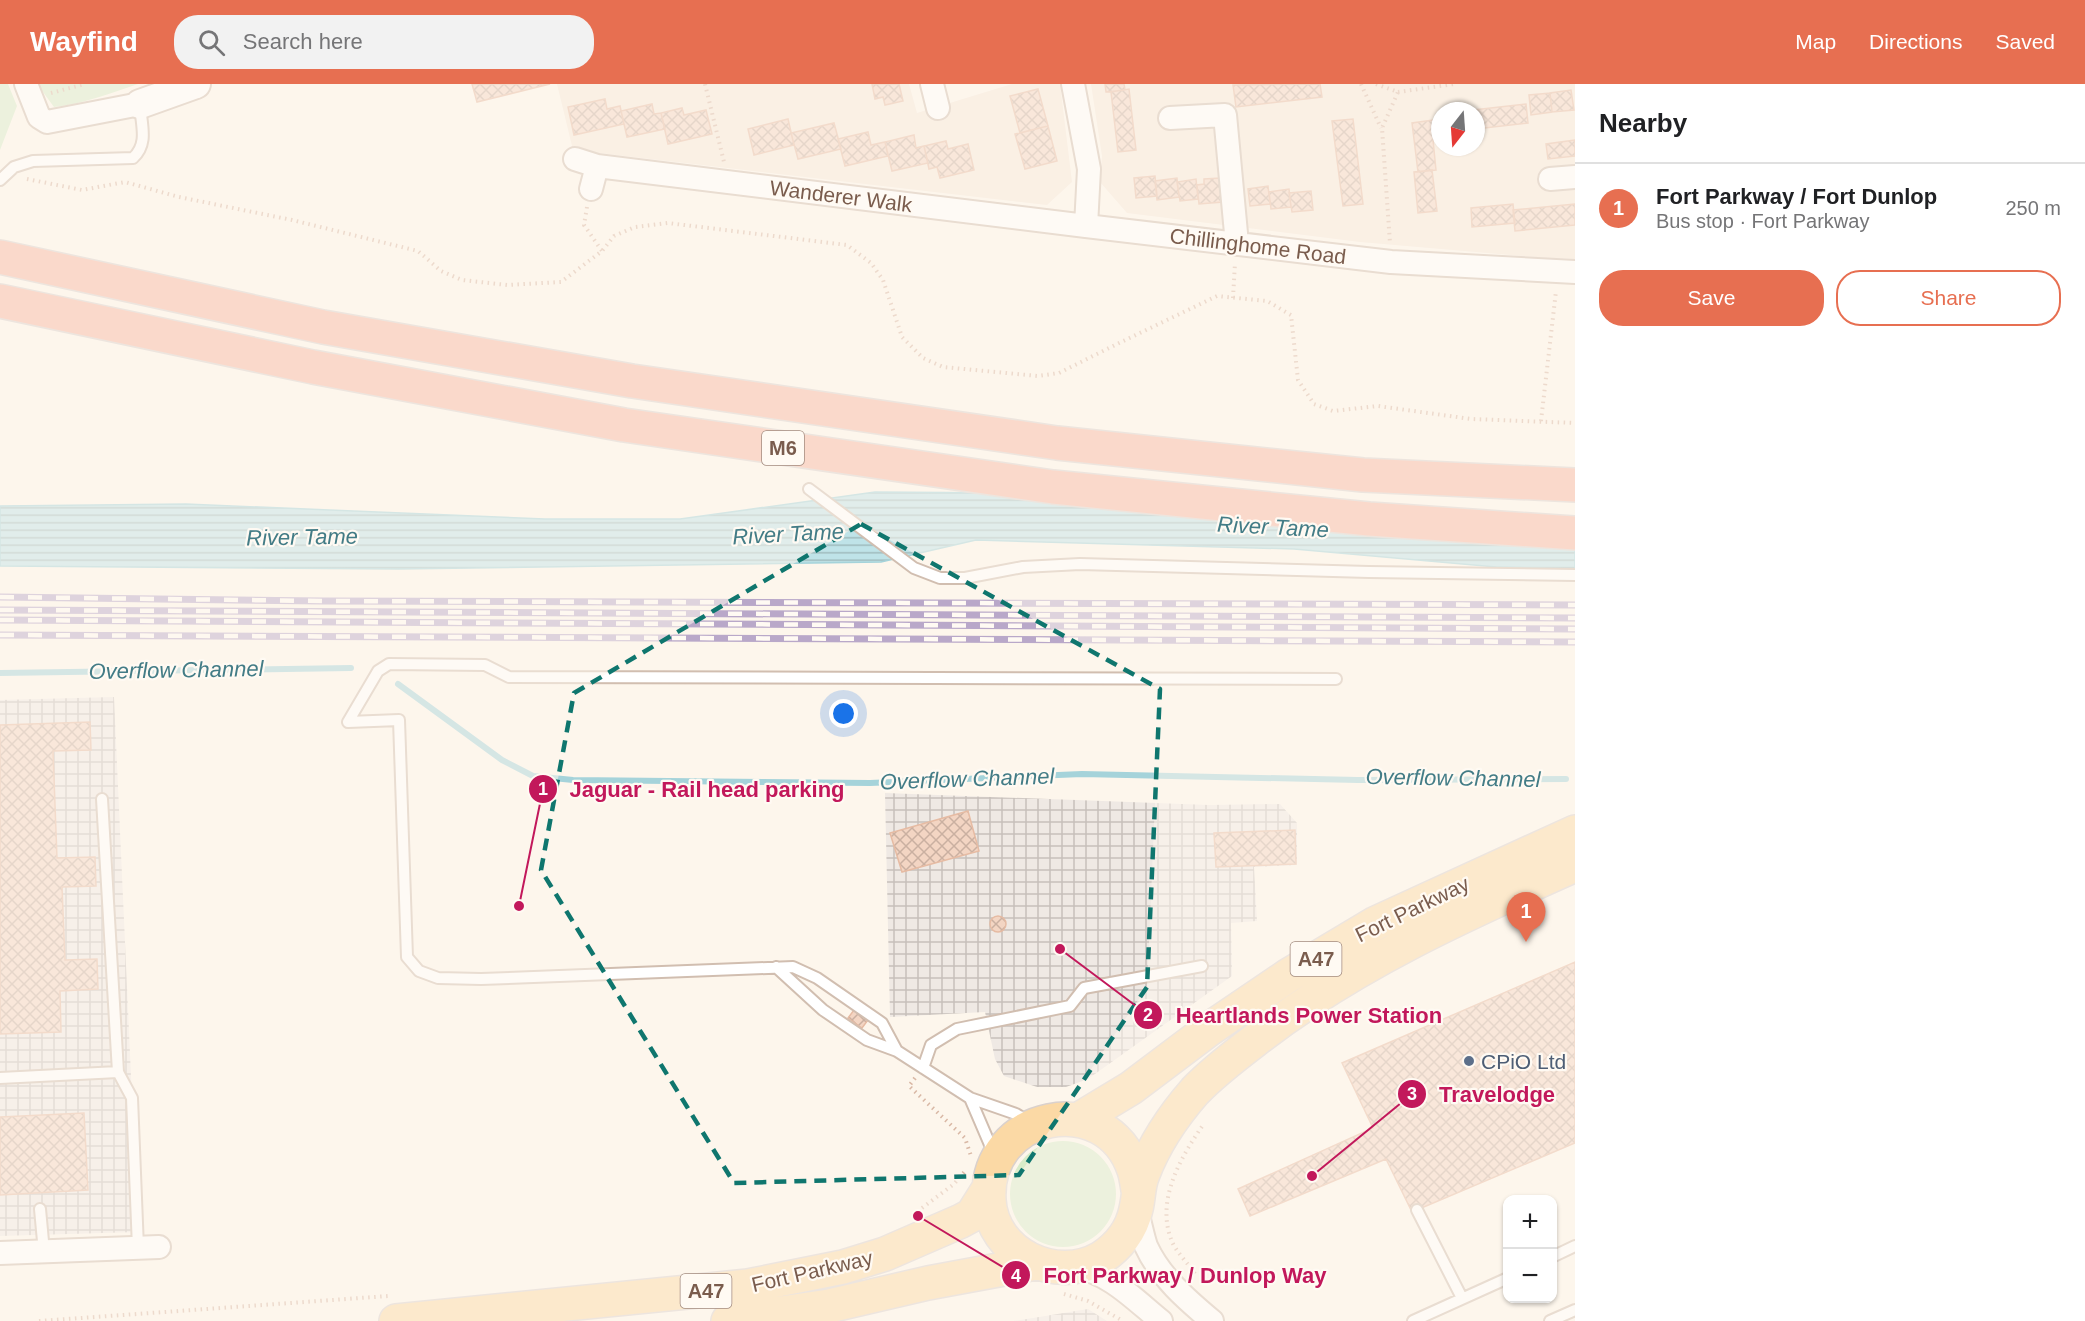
<!DOCTYPE html>
<html lang="en">
<head>
<meta charset="utf-8">
<style>
  :root { --surface:#fff; --page:#f2f2f2; --text:#202124; --muted:#757577; --line:#e0e0e0; --accent:#e76f51 }
  body { margin:0; font-family:Helvetica,sans-serif; background:var(--page); color:var(--text) }
  .controls { position:absolute; right:18px; bottom:18px; display:grid; overflow:hidden; border-radius:12px; box-shadow:0 2px 4px #0004 }
  .controls button { width:54px; height:54px; display:grid; place-items:center; padding:0; border:0; border-bottom:2px solid var(--line); background:var(--surface); color:var(--text); font:30px sans-serif }
  .compass { position:absolute; left:1431px; top:18px; width:54px; height:54px; border-radius:50%; background:var(--surface); box-shadow:0 2px 4px #0004; rotate:197deg }
  .you { position:absolute; left:844px; top:630px; width:21px; height:21px; margin:-15px; border:4px solid #fff; border-radius:50%; background:#1a73e8; box-shadow:0 0 0 9px #1a73e833 }
  .badge { display:grid; place-items:center; width:39px; height:39px; border-radius:50%; background:var(--accent); color:#fff; font-size:20px; font-weight:700 }
  .pin { position:absolute; translate:-50% -50px; filter:drop-shadow(0 2px 3px #0008) }
  .pin::after { content:''; position:absolute; top:32px; width:21px; height:18px; background:inherit; clip-path:polygon(0 0,100% 0,50% 100%) }
  .list { margin:0; padding:0; list-style:none }
  h2 { display:flex; justify-content:space-between; align-items:center; height:78px; margin:0; padding:0 24px; font-size:26px }
  h2 small { font-size:20px; font-weight:400; color:var(--muted) }
  .list li { display:grid; grid-template-columns:39px 1fr auto; gap:18px; align-items:center; box-sizing:border-box; height:90px; padding:0 24px; border-top:2px solid var(--line) }
  .list b { display:block; font-size:22px; white-space:nowrap }
  .list p { margin:0; font-size:20px; white-space:nowrap; color:var(--muted) }
  .list em { font-size:20px; font-style:normal; color:var(--muted) }
  .actions { display:flex; gap:12px; padding:18px 24px }
  .actions a { flex:1; padding:14px 0; border:2px solid var(--accent); border-radius:24px; text-align:center; font-size:21px; color:var(--accent) }
  .actions .main { background:var(--accent); color:#fff }
  .icon { flex:none; width:33px; height:33px; fill:none; stroke:currentColor; stroke-width:2; stroke-linecap:round; stroke-linejoin:round }
  .map { position:relative; flex:none; width:1575px; height:1237px; overflow:hidden }
  header { display:flex; align-items:center; gap:36px; box-sizing:border-box; height:84px; padding:0 30px; background:var(--accent); color:#fff }
  header strong { font-size:28px }
  nav { display:flex; gap:33px; margin-inline-start:auto; font-size:21px }
  .search { width:420px; height:54px; background:var(--page); display:flex; align-items:center; gap:15px; box-sizing:border-box; padding:0 21px; border-radius:24px; color:var(--muted); font-size:22px }
  main { display:flex }
  aside { flex:1; background:var(--surface) }
  .map>svg:first-child { display:block }
  .residential { fill:#f5e8da; fill-rule:evenodd }
  .industrial { fill:url(#industrial-grid) }
  .green { fill:#d8ecc9 }
  .water { fill:url(#water-rules); stroke:#a5d3da; stroke-width:1.5 }
  .lines { fill:none; stroke-linecap:round; stroke-linejoin:round }
  .stream { stroke:#a5d3da; stroke-width:6 }
  .building { fill:url(#building-cross-hatch); stroke:#e6bba3; stroke-width:1.5 }
  .service-casing { stroke:#d1beb0; stroke-width:14 }
  .minor-casing { stroke:#d1beb0; stroke-width:26 }
  .tertiary-casing { stroke:#d1beb0; stroke-width:32 }
  .primary-casing { stroke:#dad1cd; stroke-width:36 }
  .motorway-casing { stroke:#dad1cd; stroke-width:36 }
  .path { stroke:#d9b8a5; stroke-width:4; stroke-dasharray:1.5 4.5; stroke-linecap:butt }
  .service { stroke:#fff; stroke-width:10 }
  .minor { stroke:#fff; stroke-width:22 }
  .tertiary { stroke:#fff; stroke-width:28 }
  .primary { stroke:#fbd9a5; stroke-width:33 }
  .motorway { stroke:#f7b7a3; stroke-width:33 }
  .rail-casing { stroke:#b9a8c9; stroke-width:7 }
  .rail { stroke:#fffaf3; stroke-width:4.5; stroke-dasharray:14; stroke-linecap:butt }
  .marked { fill:none; stroke:#0f766e; stroke-width:4.5; stroke-dasharray:12 8; stroke-linejoin:round }
  .service-dot { fill:#5c6f8a; stroke:#fffaf3; stroke-width:2 }
  .labels { text-anchor:middle; dominant-baseline:central; stroke-width:4.5; stroke-linejoin:round; paint-order:stroke }
  .shield { fill:#fffaf3; stroke:#a28b7f; stroke-width:1.5 }
  .shield-label { font-size:20px; font-weight:bold; fill:#7a5c4d }
  .street-label { font-size:21px; fill:#7a5c4d; stroke:#fffaf3 }
  .service-label { font-size:21px; fill:#4e5e75; stroke:#fffaf3; text-anchor:start }
  .water-label { font-size:22px; font-style:italic; fill:#437c86; stroke:#fffaf3 }
  .leader { fill:none; stroke:#c2185b; stroke-width:2 }
  .callout-dot { fill:#c2185b; stroke:#fffaf3; stroke-width:2 }
  .mark-label { font-size:18px; text-anchor:middle; font-weight:bold; fill:#fff }
  .callout-label { font-size:22px; text-anchor:middle; font-weight:bold; fill:#c2185b; stroke:#fffaf3; stroke-width:4.5; stroke-linejoin:round; paint-order:stroke }
</style>
</head>
<body>
<header>
<strong>Wayfind</strong>
<div class="search"><svg class="icon" aria-label="search" viewBox="0 0 24 24"><circle cx="10" cy="10" r="6"/><path d="M15 15l6 6"/></svg>Search here</div>
<nav><a>Map</a><a>Directions</a><a>Saved</a></nav>
</header>
<main>
<div class="map">
<svg width="1575" height="1237" viewBox="0 0 1575 1237">
  <defs>
    <pattern id="industrial-grid" width="8" height="8" patternUnits="userSpaceOnUse" patternTransform="scale(1.5)"><rect width="8" height="8" fill="#efe9e4"/><path d="M0 4h8M4 0v8" fill="none" stroke="#c7c0bb"/></pattern>
    <pattern id="water-rules" width="6" height="5" patternUnits="userSpaceOnUse" patternTransform="scale(1.5)"><rect width="6" height="5" fill="#bfe3e8"/><path d="M0 2.5h6" fill="none" stroke="#a0bbbe"/></pattern>
    <pattern id="building-cross-hatch" width="8" height="8" patternUnits="userSpaceOnUse" patternTransform="scale(1.5)"><rect width="8" height="8" fill="#f3d5c3"/><path d="M0 0l8 8M0 8l8-8" fill="none" stroke="#cab0a1"/></pattern>
  </defs>
  <rect width="100%" height="100%" fill="#fdf6ec"/>
  <path class="residential" d="M557,0H909L917,29L1012,0H1060L1072,98L1047,121L573,66Z
    M1091,0H1575V175L1545,174L1360,158L1127,129L1100,98L1102,72ZM1440,27H1476V63H1440Z"/>
  <path class="industrial" d="M114,613L138,1148L0,1152V616Z
    M885,709L1209,721L1280,720L1297,739V781L1254,783L1257,837L1231,839L1232,892L1088,995L1066,1003H1037L1004,992L995,975L985,928L890,933Z
    M1088,1225L1107,1237H1014Z"/>
  <path class="green" d="M0,0H8L17,22L0,66Z
    M37,0H138C111,9 83,20 54,23Z
    M1010 1110a53 53 0 1 1 106 0a53 53 0 1 1-106 0Z"/>
  <path class="water" d="M875,408L1137,410L1575,445V485L1496,483L1294,465L976,456L881,478L398,485L0,482V422L186,420L545,435H680Z"/>
  <g class="lines">
    <path class="stream" d="M0,589L351,584
      M398,600L502,676L533,692L573,696L870,699L1082,690L1358,696L1566,695"/>
  </g>
  <path class="building" d="M472,0H550L477,18Z
    M872,0H899L903,17L885,21L883,13L875,15Z
    M1105,0H1124L1125,6L1106,8Z
    M1320,0L1322,13L1236,23L1233,1Z
    M1038,5L1048,42L1020,49L1010,12Z
    M1129,5L1136,66L1118,68L1111,8Z
    M1571,6L1574,26L1552,28L1550,9Z
    M1550,9L1552,28L1531,31L1529,11Z
    M605,15L607,25L620,22L624,40L574,51L568,23Z
    M652,20L654,30L661,29L665,45L627,53L621,27Z
    M1526,20L1528,39L1476,45V27H1464Z
    M682,24L684,31L706,26L712,50L668,60L661,29Z
    M788,35L794,61L754,71L748,45Z
    M1353,35L1363,120L1343,122L1332,37Z
    M1440,35V55L1433,56L1436,86L1418,88L1412,39Z
    M834,39L841,65L798,75L791,49Z
    M1048,42L1057,77L1025,85L1015,50Z
    M868,48L871,61L885,58L888,72L845,82L838,55Z
    M914,51L916,64L924,62L928,79L892,87L885,58Z
    M1575,56V72L1548,75L1546,60Z
    M946,57L948,65L968,60L974,86L940,94L937,83L929,85L924,62Z
    M1432,86L1437,127L1418,129L1414,88Z
    M1155,92L1157,112L1136,114L1134,94Z
    M1177,94L1179,113L1157,116L1155,97Z
    M1220,94L1223,118L1199,120L1197,101L1204,100V95Z
    M1196,95L1198,115L1180,117L1177,98Z
    M1268,102L1270,120L1250,122L1248,105Z
    M1289,105L1291,123L1271,125L1269,108Z
    M1311,107L1313,126L1292,128L1289,109Z
    M1513,120L1515,139L1472,143L1471,124Z
    M1575,120V141L1515,147L1513,126Z
    M90,638L91,666L53,667L57,774L95,773L96,802L62,803L65,876L97,875L98,905L60,907L61,948L0,950V641Z
    M968,727L979,767L902,788L890,749Z
    M1295,746L1296,780L1216,783L1214,749Z
    M990 840a8 8 0 1 1 16 0a8 8 0 1 1-16 0Z
    M1575,878V1059L1412,1128L1386,1075L1250,1132L1238,1105L1373,1044L1342,979Z
    M854,926L868,936L862,944L848,934Z
    M84,1029L88,1106L0,1111V1033Z"/>
  <g class="lines">
    <defs>
      <path id="service" d="M0,96L14,83L33,77L133,74C149,59 141,41 140,20
        M809,405L914,484L940,494H965L1023,483L1080,480L1369,488L1575,491
        M348,638L378,587L389,580L485,581L509,593L1336,595
        M348,638L399,636L407,873L419,887L438,894L481,895L793,883L817,894L882,939L897,967
        M776,883L823,926L867,956L897,967L970,1014L1016,1030L1029,1038
        M923,984L931,961L957,945L1070,922L1084,904L1202,882
        M118,988L132,1014L138,1164
        M0,994L118,988L102,715
        M970,1014L994,1070
        M40,1125L44,1168
        M1417,1126L1462,1214
        M1552,1173L1575,1162
        M1413,1237L1508,1194
        M1550,1237L1575,1226"/>
      <path id="minor" d="M26,0L39,33L47,38L140,20
        M932,0L938,24
        M1073,0L1089,85L1086,142L1391,178L1575,188
        M1170,34L1225,31L1237,160
        M575,75L597,82L1086,142
        M1550,95L1575,93
        M591,105L597,82
        M1136,1125C1140,1137 1142,1150 1146,1162C1160,1193 1187,1216 1212,1237
        M0,1169L159,1163
        M1075,1183C1109,1188 1135,1216 1161,1237"/>
      <path id="tertiary" d="M140,20L196,0"/>
      <path id="primary" d="M1078,1036L1131,1004L1208,946L1289,891L1376,839L1575,748
        M1138,1106C1137,1100 1136,1092 1134,1086C1106,1003 984,1028 989,1116C992,1170 1056,1200 1101,1174C1118,1163 1132,1146 1136,1125C1139,1113 1138,1102 1143,1090C1154,1061 1174,1031 1195,1007C1213,988 1237,970 1258,954C1354,880 1465,830 1575,781
        M396,1237L748,1202L843,1183L885,1170L961,1137L972,1131L989,1104
        M728,1237L829,1222L928,1199L1036,1179"/>
      <path id="motorway" d="M0,173L323,243L632,297L1057,359L1363,391L1575,401
        M0,217L313,283L624,341L1053,403L1369,435L1575,449"/>
    </defs>
    <use href="#service" class="service-casing"/>
    <use href="#minor" class="minor-casing"/>
    <use href="#tertiary" class="tertiary-casing"/>
    <use href="#primary" class="primary-casing"/>
    <use href="#motorway" class="motorway-casing"/>
    <path class="path" d="M705,0L724,78
      M1361,0L1381,44
      M1376,0L1398,8L1382,44L1390,159
      M1398,8L1454,0
      M51,9L85,0
      M27,95L82,106L125,98L179,113L292,136L418,167L441,187L462,196L507,201L561,198L602,167L614,152L635,143L668,139L847,161L871,179L883,196L902,253L923,274L943,283L1038,292L1059,289L1117,260L1217,212L1267,217L1291,231L1298,296L1314,320L1333,327L1378,322L1471,335L1575,339
      M587,123L584,141L602,167
      M1233,214L1235,179
      M1541,337L1556,207
      M915,994L909,1002L965,1054L971,1072
      M922,1124L954,1100L966,1086
      M1191,1194L1195,1190C1188,1179 1175,1167 1171,1155C1156,1115 1181,1073 1203,1041
      M1064,1210L1088,1217L1123,1237
      M39,1237L388,1212"/>
    <use href="#service" class="service"/>
    <use href="#minor" class="minor"/>
    <use href="#tertiary" class="tertiary"/>
    <use href="#primary" class="primary"/>
    <use href="#motorway" class="motorway"/>
    <defs>
      <path id="rail" d="M0,513L323,517L1575,521
        M0,526L1575,534
        M0,536L1575,545
        M0,551L1575,558"/>
    </defs>
    <use href="#rail" class="rail-casing"/>
    <use href="#rail" class="rail"/>
  </g>
  <path d="M0 0H1575V1237H0ZM861,440L1160,605L1147,903L1019,1091L734,1099L541,786L574,609Z" fill="#fdf6ec" fill-opacity=".55" fill-rule="evenodd"/>
  <path class="marked" d="M861,440L1160,605L1147,903L1019,1091L734,1099L541,786L574,609Z"/>
  <circle class="service-dot" cx="1469" cy="977" r="6"/>
  <g class="labels">
    <g class="shield">
      <rect x="762" y="347" width="42" height="34" rx="4.5"/>
      <rect x="1290.5" y="858" width="51" height="34" rx="4.5"/>
      <rect x="680.5" y="1190" width="51" height="34" rx="4.5"/>
    </g>
    <g class="shield-label">
      <text x="783" y="364">M6</text>
      <text x="1316" y="875">A47</text>
      <text x="706" y="1207">A47</text>
    </g>
    <g class="street-label">
      <text transform="translate(841 112) rotate(7)">Wanderer Walk</text>
      <text transform="translate(1258 162) rotate(7)">Chillinghome Road</text>
      <text transform="translate(1412 825) rotate(-26)">Fort Parkway</text>
      <text transform="translate(812 1187) rotate(-13)">Fort Parkway</text>
    </g>
    <g class="service-label">
      <text x="1481" y="977">CPiO Ltd</text>
    </g>
    <g class="water-label">
      <text transform="translate(1273 443) rotate(3)">River Tame</text>
      <text transform="translate(788 450) rotate(-3)">River Tame</text>
      <text transform="translate(302 453) rotate(-1)">River Tame</text>
      <text transform="translate(176 586) rotate(-1)">Overflow Channel</text>
      <text transform="translate(1453 694) rotate(1)">Overflow Channel</text>
      <text transform="translate(967 695) rotate(-2)">Overflow Channel</text>
    </g>
  </g>
  <path class="leader" d="M519 822L543 705M1060 865L1148 931M1312 1092L1412 1010M918 1132L1016 1191"/>
  <g class="callout-dot">
    <circle cx="519" cy="822" r="6"/>
    <circle cx="1060" cy="865" r="6"/>
    <circle cx="1312" cy="1092" r="6"/>
    <circle cx="918" cy="1132" r="6"/>
    <circle cx="543" cy="705" r="15"/>
    <circle cx="1148" cy="931" r="15"/>
    <circle cx="1412" cy="1010" r="15"/>
    <circle cx="1016" cy="1191" r="15"/>
  </g>
  <g class="mark-label">
    <text x="543" y="711">1</text>
    <text x="1148" y="937">2</text>
    <text x="1412" y="1016">3</text>
    <text x="1016" y="1198">4</text>
  </g>
  <g class="callout-label">
    <text x="707" y="713">Jaguar - Rail head parking</text>
    <text x="1309" y="939">Heartlands Power Station</text>
    <text x="1497" y="1018">Travelodge</text>
    <text x="1185" y="1199">Fort Parkway / Dunlop Way</text>
  </g>
</svg>
<div class="controls">
<button>+</button>
<button>−</button>
</div>
<svg class="compass" viewBox="-18 -18 36 36"><path d="M0-13l5 13h-10z" fill="#e53935"/><path d="M0 13l5-13h-10z" fill="#757577"/></svg>
<div class="you"></div>
<div class="pin badge" style="left:1526px;top:858px">1</div>
</div>
<aside>
<h2>Nearby<small></small></h2>
<ul class="list">
<li><span class="badge">1</span><div><b>Fort Parkway / Fort Dunlop</b><p>Bus stop · Fort Parkway</p></div><em>250 m</em></li>
</ul>
<div class="actions"><a class="main">Save</a><a>Share</a></div>
</aside>
</main>
</body>
</html>
